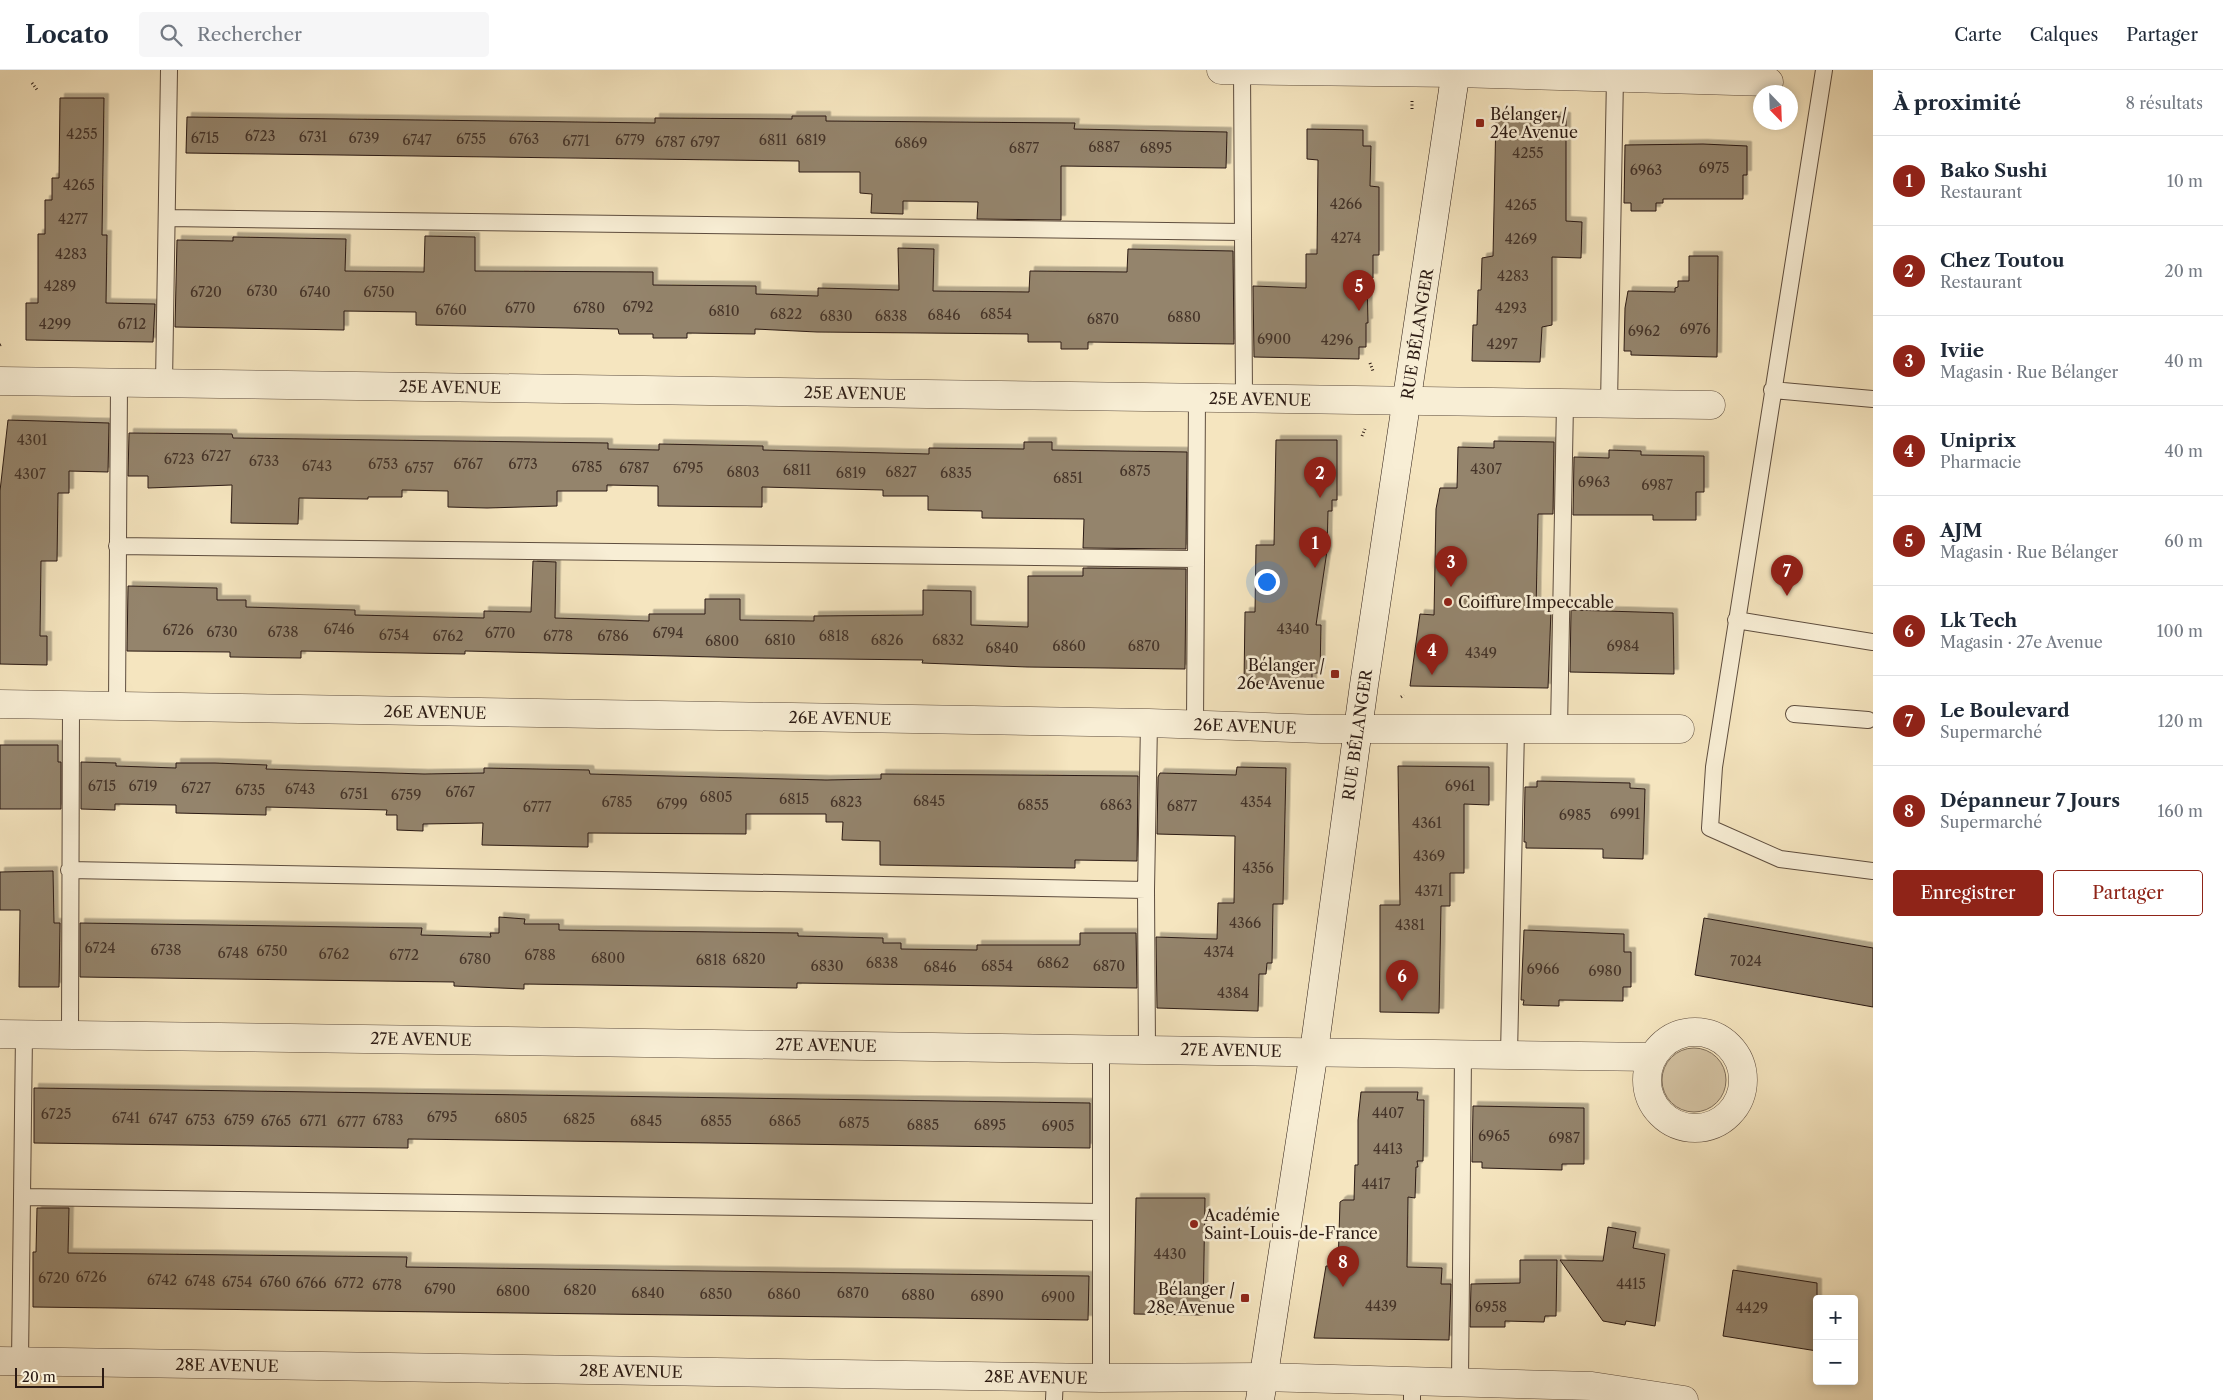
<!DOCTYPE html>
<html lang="fr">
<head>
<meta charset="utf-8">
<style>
  :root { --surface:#fff; --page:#f6f6f7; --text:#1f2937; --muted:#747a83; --line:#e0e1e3; --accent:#8f2418 }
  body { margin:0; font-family:"Libre Caslon Text",serif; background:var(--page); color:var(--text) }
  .controls { position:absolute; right:15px; bottom:15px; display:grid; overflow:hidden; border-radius:5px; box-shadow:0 2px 8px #0003 }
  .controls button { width:45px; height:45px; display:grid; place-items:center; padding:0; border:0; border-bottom:1px solid var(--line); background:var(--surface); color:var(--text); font:25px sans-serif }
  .compass { position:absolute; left:1753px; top:15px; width:45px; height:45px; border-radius:50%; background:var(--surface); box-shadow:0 2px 8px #0003; rotate:157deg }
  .scale { position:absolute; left:15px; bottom:12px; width:89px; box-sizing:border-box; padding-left:5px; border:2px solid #2b1a13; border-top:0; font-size:14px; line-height:18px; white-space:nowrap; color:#2b1a13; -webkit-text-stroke:4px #f8eed5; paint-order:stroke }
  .you { position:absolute; left:1266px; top:511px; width:18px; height:18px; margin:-12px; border:4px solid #fff; border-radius:50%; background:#1a73e8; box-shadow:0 0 0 8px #1a73e833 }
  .badge { display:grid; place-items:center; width:32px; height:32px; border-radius:50%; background:var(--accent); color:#fff; font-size:16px; font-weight:700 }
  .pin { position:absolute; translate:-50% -41px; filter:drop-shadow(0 1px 2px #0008) }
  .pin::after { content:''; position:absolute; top:26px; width:18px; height:15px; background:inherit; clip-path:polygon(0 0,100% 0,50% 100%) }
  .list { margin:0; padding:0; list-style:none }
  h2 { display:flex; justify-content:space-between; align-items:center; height:65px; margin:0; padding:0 20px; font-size:21px }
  h2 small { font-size:16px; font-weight:400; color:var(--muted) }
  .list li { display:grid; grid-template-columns:32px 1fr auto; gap:15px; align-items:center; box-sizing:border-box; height:90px; padding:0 20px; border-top:1px solid var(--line) }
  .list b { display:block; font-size:19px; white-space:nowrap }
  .list p { margin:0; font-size:16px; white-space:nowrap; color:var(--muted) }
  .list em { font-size:16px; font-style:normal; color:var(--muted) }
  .actions { display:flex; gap:10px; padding:15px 20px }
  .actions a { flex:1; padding:11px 0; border:1px solid var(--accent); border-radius:5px; text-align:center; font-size:18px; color:var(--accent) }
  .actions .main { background:var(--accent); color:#fff }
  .icon { flex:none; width:28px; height:28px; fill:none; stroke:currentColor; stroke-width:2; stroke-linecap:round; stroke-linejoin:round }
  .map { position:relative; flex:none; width:1873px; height:1330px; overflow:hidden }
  header { display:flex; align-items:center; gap:30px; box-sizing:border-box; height:70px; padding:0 25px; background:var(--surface); border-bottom:1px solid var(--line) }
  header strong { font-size:24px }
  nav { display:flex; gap:28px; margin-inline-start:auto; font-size:18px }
  .search { width:350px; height:45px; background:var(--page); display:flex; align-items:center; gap:12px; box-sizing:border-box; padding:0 18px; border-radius:5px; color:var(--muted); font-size:19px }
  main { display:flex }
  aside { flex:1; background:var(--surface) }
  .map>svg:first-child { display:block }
  .green { fill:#d3c2a2; stroke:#7f6e5a }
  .building { fill:#94846c; stroke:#2b1a13; filter:url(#shadow) }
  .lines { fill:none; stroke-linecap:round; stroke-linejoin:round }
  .lane-casing { stroke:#5e4d3e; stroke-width:18 }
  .street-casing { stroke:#5e4d3e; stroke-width:29 }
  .secondary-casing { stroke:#2b1a13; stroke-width:29 }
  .path { stroke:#2b1a13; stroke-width:3; stroke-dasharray:1 2.5; stroke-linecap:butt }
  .lane { stroke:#f8eed5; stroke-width:16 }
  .street { stroke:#f8eed5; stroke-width:28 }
  .secondary { stroke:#f8eed5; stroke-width:28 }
  .poi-dot { fill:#8f2418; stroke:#f8eed5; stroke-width:2 }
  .labels { text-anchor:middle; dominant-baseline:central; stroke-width:5; stroke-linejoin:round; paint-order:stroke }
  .number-label { font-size:14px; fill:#453429 }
  .poi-label { font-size:16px; fill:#2b1a13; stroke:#f8eed5; text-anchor:start }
  .street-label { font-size:16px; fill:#2b1a13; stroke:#f8eed5 }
</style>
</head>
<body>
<header>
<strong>Locato</strong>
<div class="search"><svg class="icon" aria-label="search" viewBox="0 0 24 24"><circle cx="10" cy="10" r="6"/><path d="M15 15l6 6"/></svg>Rechercher</div>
<nav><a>Carte</a><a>Calques</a><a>Partager</a></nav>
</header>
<main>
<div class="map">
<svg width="1873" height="1330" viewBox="0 0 1873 1330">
  <defs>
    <filter id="shadow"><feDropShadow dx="4.5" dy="-4.5" stdDeviation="0" flood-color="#0004"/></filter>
  </defs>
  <rect width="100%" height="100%" fill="#f5e5bf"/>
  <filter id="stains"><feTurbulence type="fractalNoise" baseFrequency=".004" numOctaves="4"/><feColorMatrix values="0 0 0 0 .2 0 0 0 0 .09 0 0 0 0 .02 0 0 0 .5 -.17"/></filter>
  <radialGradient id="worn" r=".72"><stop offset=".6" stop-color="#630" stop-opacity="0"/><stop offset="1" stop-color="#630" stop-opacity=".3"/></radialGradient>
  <path class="green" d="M1662 1010a32 32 0 1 1 64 0a32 32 0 1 1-64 0Z"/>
  <path class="building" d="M60,28H104L102,165H107L106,233L155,234L153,272L26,270V233H38V164H45V130H52V108H59Z
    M1496,45L1566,47V151L1582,152L1581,188L1552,187V255L1542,257L1540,292L1472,291L1473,255H1477L1478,220H1481L1482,188L1493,186Z
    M792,46H826V51L1075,53L1074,59L1227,62L1226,98L1061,96V150L977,149L978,132L903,131V144L871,143L872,124L860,123V102H799V91L186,83L187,47L655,53V48L792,49Z
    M1307,59L1363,60V76H1371L1370,116L1379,117V185H1373V208H1367L1368,253H1366V277H1359V289L1254,287L1253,216L1306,218V184H1317L1318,90L1307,89Z
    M1703,74L1747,76V105H1743V129H1663V133H1656V141H1631V133H1624L1625,75Z
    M425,166L475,167V201L653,202V215L756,216V224L818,226V218L899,220L898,178L934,179L933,221L1029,222L1030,201L1127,202L1128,179L1233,181L1234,274L1088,272V279H1061V272H1028V264L817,262L755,259V264L687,263V268H653V264H619L618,259L416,255V242L344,241V260L175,257L177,170L233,171V167L346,169L345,201L424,202Z
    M1689,186H1718L1717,287L1631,285V281H1624L1625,238L1628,221L1675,222V218L1678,217V211H1689Z
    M8,350L109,353L108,402L69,401V423H58L57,491H41L40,566H47V595L0,594V421Z
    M129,363L232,364L233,368L608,373V379L659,380V374L763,376V380L929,384V378L1024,379V372H1052V380L1187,382L1186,479L1083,478L1084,449L982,448V441L928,440V426H883V420L762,417V437L658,436V416L607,415V421H557V436L487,438L448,437V421L402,420V427H368V429L299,428L298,454L231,453L232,415L148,418V406H128Z
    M1276,370H1337V430H1332V441H1328L1327,481L1316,555H1321L1320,603H1312V616L1244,614L1245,542H1255L1256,475H1274Z
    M1494,371L1554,372L1553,444H1538L1536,540H1551L1548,618L1410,616L1420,544L1434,545L1436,439L1440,418H1457L1458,377L1494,378Z
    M1609,380L1641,381V385L1704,386V422H1696V450H1653V445H1573L1574,387L1609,388Z
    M533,491L556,492L555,548L649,551V544H705V529H740V550L814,551V546L923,545V520L971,521V555L1028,557V506H1083V498L1186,499L1185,599L1027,597L922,593L923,590L756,588L465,581V584L301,581V588L230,587V582L127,581L128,516L217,518V530H246V537L355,540V545L484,548V541L531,542Z
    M1571,540L1673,543L1674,604L1570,602Z
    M0,675H58V692H61V739H0Z
    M81,692L116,693V696L176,698V693H215L267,695L266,699L424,704L484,703V698L589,700L590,704L826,710L881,709V704L1138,706L1137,791L1075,790V798L880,795V771L842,770L843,752H826V744H746V764L588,763V777L482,775L483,753L423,754V761L397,760V745H386L387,740L266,737V745L176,743V735L115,734V740L81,739Z
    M1398,696L1489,697V735L1464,734V803H1450V836H1441L1439,943L1380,942V835H1400Z
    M1237,697L1286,698L1283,834H1273L1272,893H1267L1266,904H1259L1258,941L1157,938L1156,867L1217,869L1218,833H1234L1235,766L1157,764L1158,707L1160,703L1236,705Z
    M1537,711L1630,713V718L1645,719L1643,789L1603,788V779L1526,778V772H1524L1525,717H1537Z
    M53,801L54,853H60L59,917H19L20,840H0V802Z
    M499,847L525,849L524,854H559V860L798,863V866L883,868V873H901V879L977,880V875H1080V863H1136L1137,918L797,913V918L524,914V919L454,916V912L80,907V853L422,858L421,865L491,867L490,863H499Z
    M1704,848L1873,878V937L1695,905Z
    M1524,860L1624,864V882H1631V917H1623V931L1559,930V936L1523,935L1524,930H1521Z
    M34,1018L1090,1033V1078L408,1069V1078L34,1073Z
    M1361,1022H1418L1417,1030H1424L1423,1091H1417L1418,1097H1416L1415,1128L1408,1127L1407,1197L1442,1198L1441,1214H1451L1449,1270L1314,1268L1326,1196H1338L1340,1132L1343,1130H1354L1355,1095H1358V1050Z
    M1473,1036L1584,1038V1094H1562V1100L1482,1098V1092H1472Z
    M1136,1128H1205L1203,1245L1134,1244Z
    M37,1138H69L68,1183L407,1187L406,1197L1089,1206L1088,1250L33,1237V1182H36Z
    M1608,1157L1636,1162L1633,1178L1665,1184L1655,1256L1626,1251L1625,1255L1603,1251L1560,1190L1603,1191Z
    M1520,1190H1557L1556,1246H1545L1544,1252L1505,1251V1257H1470L1471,1214L1520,1213Z
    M1733,1200L1817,1213V1281L1723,1266Z"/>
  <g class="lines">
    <defs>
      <path id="lane" d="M1242,0L1244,328
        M1824,0L1714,697L1710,758L1780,789L1873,801
        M167,148L1242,162
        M164,313L169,0
        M1772,320L1873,329
        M1609,334L1615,7
        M117,476L1196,489
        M1736,550L1873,572
        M117,636L119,313
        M1794,644L1868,650
        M1195,655L1197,327
        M1559,659L1565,333
        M69,800L1146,820
        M70,964L71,635
        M1101,979V1308
        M1147,980L1146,820L1149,653
        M1509,984L1516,659
        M22,1127L1100,1142
        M20,1291L24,964
        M1460,1312L1463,984
        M1054,1330L1055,1307
        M1412,1330V1310"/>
      <path id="street" d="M1221,0L1456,3L1769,12
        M0,311L1711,335
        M0,634L1149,653L1321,659H1680
        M1647 1010a48 48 0 1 1 96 0a48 48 0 1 1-96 0Z
        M0,964L1653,987
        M0,1291L1101,1308L1263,1307L1592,1316L1684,1330"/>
      <path id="secondary" d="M1260,1330L1314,981L1364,615L1456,0"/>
    </defs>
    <use href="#lane" class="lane-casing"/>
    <use href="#street" class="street-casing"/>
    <use href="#secondary" class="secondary-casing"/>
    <path class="path" d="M32,13L38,21
      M1412,39V31
      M0,275L2,274
      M1370,293L1373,301
      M1362,366L1365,359
      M1401,627L1404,625"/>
    <use href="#lane" class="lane"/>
    <use href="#street" class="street"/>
    <use href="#secondary" class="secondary"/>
  </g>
  <g class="poi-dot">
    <rect x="1475" y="48" width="10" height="10" rx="2.5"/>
    <circle cx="1448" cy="532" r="5"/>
    <rect x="1330" y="599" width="10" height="10" rx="2.5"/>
    <circle cx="1194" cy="1154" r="5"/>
    <rect x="1240" y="1223" width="10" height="10" rx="2.5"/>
  </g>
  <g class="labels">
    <g class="number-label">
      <text x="82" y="64">4255</text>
      <text x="260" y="66">6723</text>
      <text x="313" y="67">6731</text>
      <text x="205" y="68">6715</text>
      <text x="364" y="68">6739</text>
      <text x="471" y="69">6755</text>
      <text x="524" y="69">6763</text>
      <text x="417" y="70">6747</text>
      <text x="630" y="70">6779</text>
      <text x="773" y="70">6811</text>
      <text x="811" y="70">6819</text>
      <text x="576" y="71">6771</text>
      <text x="670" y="72">6787</text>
      <text x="705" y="72">6797</text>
      <text x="911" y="73">6869</text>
      <text x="1104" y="77">6887</text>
      <text x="1024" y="78">6877</text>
      <text x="1156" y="78">6895</text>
      <text x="1528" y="83">4255</text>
      <text x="1714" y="98">6975</text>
      <text x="1646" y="100">6963</text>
      <text x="79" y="115">4265</text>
      <text x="1346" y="134">4266</text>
      <text x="1521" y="135">4265</text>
      <text x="73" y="149">4277</text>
      <text x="1346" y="168">4274</text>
      <text x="1521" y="169">4269</text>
      <text x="71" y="184">4283</text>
      <text x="1513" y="206">4283</text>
      <text x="60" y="216">4289</text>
      <text x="262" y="221">6730</text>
      <text x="206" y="222">6720</text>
      <text x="315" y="222">6740</text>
      <text x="379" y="222">6750</text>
      <text x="638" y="237">6792</text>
      <text x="520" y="238">6770</text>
      <text x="589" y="238">6780</text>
      <text x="1511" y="238">4293</text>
      <text x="451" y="240">6760</text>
      <text x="724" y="241">6810</text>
      <text x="786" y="244">6822</text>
      <text x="996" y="244">6854</text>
      <text x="944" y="245">6846</text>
      <text x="836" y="246">6830</text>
      <text x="891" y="246">6838</text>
      <text x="1184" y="247">6880</text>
      <text x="1103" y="249">6870</text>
      <text x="55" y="254">4299</text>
      <text x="132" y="254">6712</text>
      <text x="1695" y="259">6976</text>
      <text x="1644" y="261">6962</text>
      <text x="1274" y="269">6900</text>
      <text x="1337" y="270">4296</text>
      <text x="1502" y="274">4297</text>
      <text x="32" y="370">4301</text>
      <text x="216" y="386">6727</text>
      <text x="179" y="389">6723</text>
      <text x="264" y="391">6733</text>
      <text x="383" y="394">6753</text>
      <text x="468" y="394">6767</text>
      <text x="523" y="394">6773</text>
      <text x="317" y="396">6743</text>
      <text x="587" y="397">6785</text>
      <text x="419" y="398">6757</text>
      <text x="634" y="398">6787</text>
      <text x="688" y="398">6795</text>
      <text x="1486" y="399">4307</text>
      <text x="797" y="400">6811</text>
      <text x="1135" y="401">6875</text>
      <text x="743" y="402">6803</text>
      <text x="901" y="402">6827</text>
      <text x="851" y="403">6819</text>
      <text x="956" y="403">6835</text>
      <text x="30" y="404">4307</text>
      <text x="1068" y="408">6851</text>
      <text x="1594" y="412">6963</text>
      <text x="1657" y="415">6987</text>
      <text x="339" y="559">6746</text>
      <text x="1293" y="559">4340</text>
      <text x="178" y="560">6726</text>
      <text x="222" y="562">6730</text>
      <text x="283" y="562">6738</text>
      <text x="500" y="563">6770</text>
      <text x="668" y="563">6794</text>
      <text x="394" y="565">6754</text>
      <text x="448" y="566">6762</text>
      <text x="558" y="566">6778</text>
      <text x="613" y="566">6786</text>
      <text x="834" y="566">6818</text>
      <text x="780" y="570">6810</text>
      <text x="887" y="570">6826</text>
      <text x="948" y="570">6832</text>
      <text x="722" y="571">6800</text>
      <text x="1069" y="576">6860</text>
      <text x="1144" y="576">6870</text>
      <text x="1623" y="576">6984</text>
      <text x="1002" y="578">6840</text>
      <text x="1481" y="583">4349</text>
      <text x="102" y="716">6715</text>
      <text x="143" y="716">6719</text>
      <text x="1460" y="716">6961</text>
      <text x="196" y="718">6727</text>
      <text x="300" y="719">6743</text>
      <text x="250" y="720">6735</text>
      <text x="460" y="722">6767</text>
      <text x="354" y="724">6751</text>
      <text x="406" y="725">6759</text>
      <text x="716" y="727">6805</text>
      <text x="794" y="729">6815</text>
      <text x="929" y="731">6845</text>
      <text x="617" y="732">6785</text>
      <text x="846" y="732">6823</text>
      <text x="1256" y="732">4354</text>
      <text x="672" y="734">6799</text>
      <text x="1033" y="735">6855</text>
      <text x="1116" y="735">6863</text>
      <text x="1182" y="736">6877</text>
      <text x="537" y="737">6777</text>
      <text x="1625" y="744">6991</text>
      <text x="1575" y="745">6985</text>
      <text x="1427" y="753">4361</text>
      <text x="1429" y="786">4369</text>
      <text x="1258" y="798">4356</text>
      <text x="1429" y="821">4371</text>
      <text x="1245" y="853">4366</text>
      <text x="1410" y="855">4381</text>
      <text x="100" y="878">6724</text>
      <text x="166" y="880">6738</text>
      <text x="272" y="881">6750</text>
      <text x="1219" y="882">4374</text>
      <text x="233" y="883">6748</text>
      <text x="334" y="884">6762</text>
      <text x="404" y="885">6772</text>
      <text x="540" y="885">6788</text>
      <text x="608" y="888">6800</text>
      <text x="475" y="889">6780</text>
      <text x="749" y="889">6820</text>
      <text x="711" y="890">6818</text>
      <text x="1746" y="891">7024</text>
      <text x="882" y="893">6838</text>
      <text x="1053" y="893">6862</text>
      <text x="827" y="896">6830</text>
      <text x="997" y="896">6854</text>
      <text x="1109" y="896">6870</text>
      <text x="940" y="897">6846</text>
      <text x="1543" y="899">6966</text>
      <text x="1605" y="901">6980</text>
      <text x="1233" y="923">4384</text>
      <text x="1388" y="1043">4407</text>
      <text x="56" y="1044">6725</text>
      <text x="442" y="1047">6795</text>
      <text x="126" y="1048">6741</text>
      <text x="511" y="1048">6805</text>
      <text x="163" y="1049">6747</text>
      <text x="579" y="1049">6825</text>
      <text x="200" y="1050">6753</text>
      <text x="239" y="1050">6759</text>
      <text x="388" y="1050">6783</text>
      <text x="276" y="1051">6765</text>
      <text x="313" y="1051">6771</text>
      <text x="646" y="1051">6845</text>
      <text x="716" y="1051">6855</text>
      <text x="785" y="1051">6865</text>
      <text x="351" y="1052">6777</text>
      <text x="854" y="1053">6875</text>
      <text x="923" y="1055">6885</text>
      <text x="990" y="1055">6895</text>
      <text x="1058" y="1056">6905</text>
      <text x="1494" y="1066">6965</text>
      <text x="1564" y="1068">6987</text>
      <text x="1388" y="1079">4413</text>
      <text x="1376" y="1114">4417</text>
      <text x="1170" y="1184">4430</text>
      <text x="91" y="1207">6726</text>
      <text x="54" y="1208">6720</text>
      <text x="162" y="1210">6742</text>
      <text x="200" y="1211">6748</text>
      <text x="237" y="1212">6754</text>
      <text x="275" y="1212">6760</text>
      <text x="311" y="1213">6766</text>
      <text x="349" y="1213">6772</text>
      <text x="1631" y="1214">4415</text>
      <text x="387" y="1215">6778</text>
      <text x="440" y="1219">6790</text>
      <text x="580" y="1220">6820</text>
      <text x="513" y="1221">6800</text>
      <text x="648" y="1223">6840</text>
      <text x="853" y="1223">6870</text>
      <text x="716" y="1224">6850</text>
      <text x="784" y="1224">6860</text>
      <text x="918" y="1225">6880</text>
      <text x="987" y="1226">6890</text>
      <text x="1058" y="1227">6900</text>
      <text x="1381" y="1236">4439</text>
      <text x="1491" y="1237">6958</text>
      <text x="1752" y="1238">4429</text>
    </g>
    <g class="poi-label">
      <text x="1490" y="44">Bélanger /<tspan x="1490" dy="18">24e Avenue</tspan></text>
      <text x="1458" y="532">Coiffure Impeccable</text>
      <text x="1325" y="595" text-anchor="end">Bélanger /<tspan x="1325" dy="18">26e Avenue</tspan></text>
      <text x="1204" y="1145">Académie<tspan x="1204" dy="18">Saint-Louis-de-France</tspan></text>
      <text x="1235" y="1219" text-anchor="end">Bélanger /<tspan x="1235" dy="18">28e Avenue</tspan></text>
    </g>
    <g class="street-label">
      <text transform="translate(1417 264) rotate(-81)">RUE BÉLANGER</text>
      <text transform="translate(450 317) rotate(1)">25E AVENUE</text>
      <text transform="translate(855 323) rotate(1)">25E AVENUE</text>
      <text transform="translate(1260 329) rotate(1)">25E AVENUE</text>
      <text transform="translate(435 642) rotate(1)">26E AVENUE</text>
      <text transform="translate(840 648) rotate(1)">26E AVENUE</text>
      <text transform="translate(1245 656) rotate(2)">26E AVENUE</text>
      <text transform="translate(1357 665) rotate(-82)">RUE BÉLANGER</text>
      <text transform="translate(421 969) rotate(1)">27E AVENUE</text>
      <text transform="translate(826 975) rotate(1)">27E AVENUE</text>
      <text transform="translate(1231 980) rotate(1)">27E AVENUE</text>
      <text transform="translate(227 1295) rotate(1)">28E AVENUE</text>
      <text transform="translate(631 1301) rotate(1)">28E AVENUE</text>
      <text transform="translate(1036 1307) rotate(1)">28E AVENUE</text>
    </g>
  </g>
  <rect width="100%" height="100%" filter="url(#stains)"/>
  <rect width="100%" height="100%" fill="url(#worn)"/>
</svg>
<div class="controls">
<button>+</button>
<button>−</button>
</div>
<svg class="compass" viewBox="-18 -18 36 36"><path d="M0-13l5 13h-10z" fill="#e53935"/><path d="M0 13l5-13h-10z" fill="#747a83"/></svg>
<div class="scale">20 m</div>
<div class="you"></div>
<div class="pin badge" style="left:1315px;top:498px">1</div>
<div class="pin badge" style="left:1320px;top:428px">2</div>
<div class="pin badge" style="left:1451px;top:517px">3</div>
<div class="pin badge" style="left:1432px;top:605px">4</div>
<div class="pin badge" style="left:1359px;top:241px">5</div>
<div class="pin badge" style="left:1402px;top:931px">6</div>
<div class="pin badge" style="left:1787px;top:526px">7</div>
<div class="pin badge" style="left:1343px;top:1217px">8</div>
</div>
<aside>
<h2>À proximité<small>8 résultats</small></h2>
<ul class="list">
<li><span class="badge">1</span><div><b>Bako Sushi</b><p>Restaurant</p></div><em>10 m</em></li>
<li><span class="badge">2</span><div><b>Chez Toutou</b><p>Restaurant</p></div><em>20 m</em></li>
<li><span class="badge">3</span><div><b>Iviie</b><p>Magasin · Rue Bélanger</p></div><em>40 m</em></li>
<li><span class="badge">4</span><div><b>Uniprix</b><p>Pharmacie</p></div><em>40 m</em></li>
<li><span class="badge">5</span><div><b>AJM</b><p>Magasin · Rue Bélanger</p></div><em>60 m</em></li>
<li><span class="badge">6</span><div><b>Lk Tech</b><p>Magasin · 27e Avenue</p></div><em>100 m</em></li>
<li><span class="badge">7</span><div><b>Le Boulevard</b><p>Supermarché</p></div><em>120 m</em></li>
<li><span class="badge">8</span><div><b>Dépanneur 7 Jours</b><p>Supermarché</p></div><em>160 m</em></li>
</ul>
<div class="actions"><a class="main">Enregistrer</a><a>Partager</a></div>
</aside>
</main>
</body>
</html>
